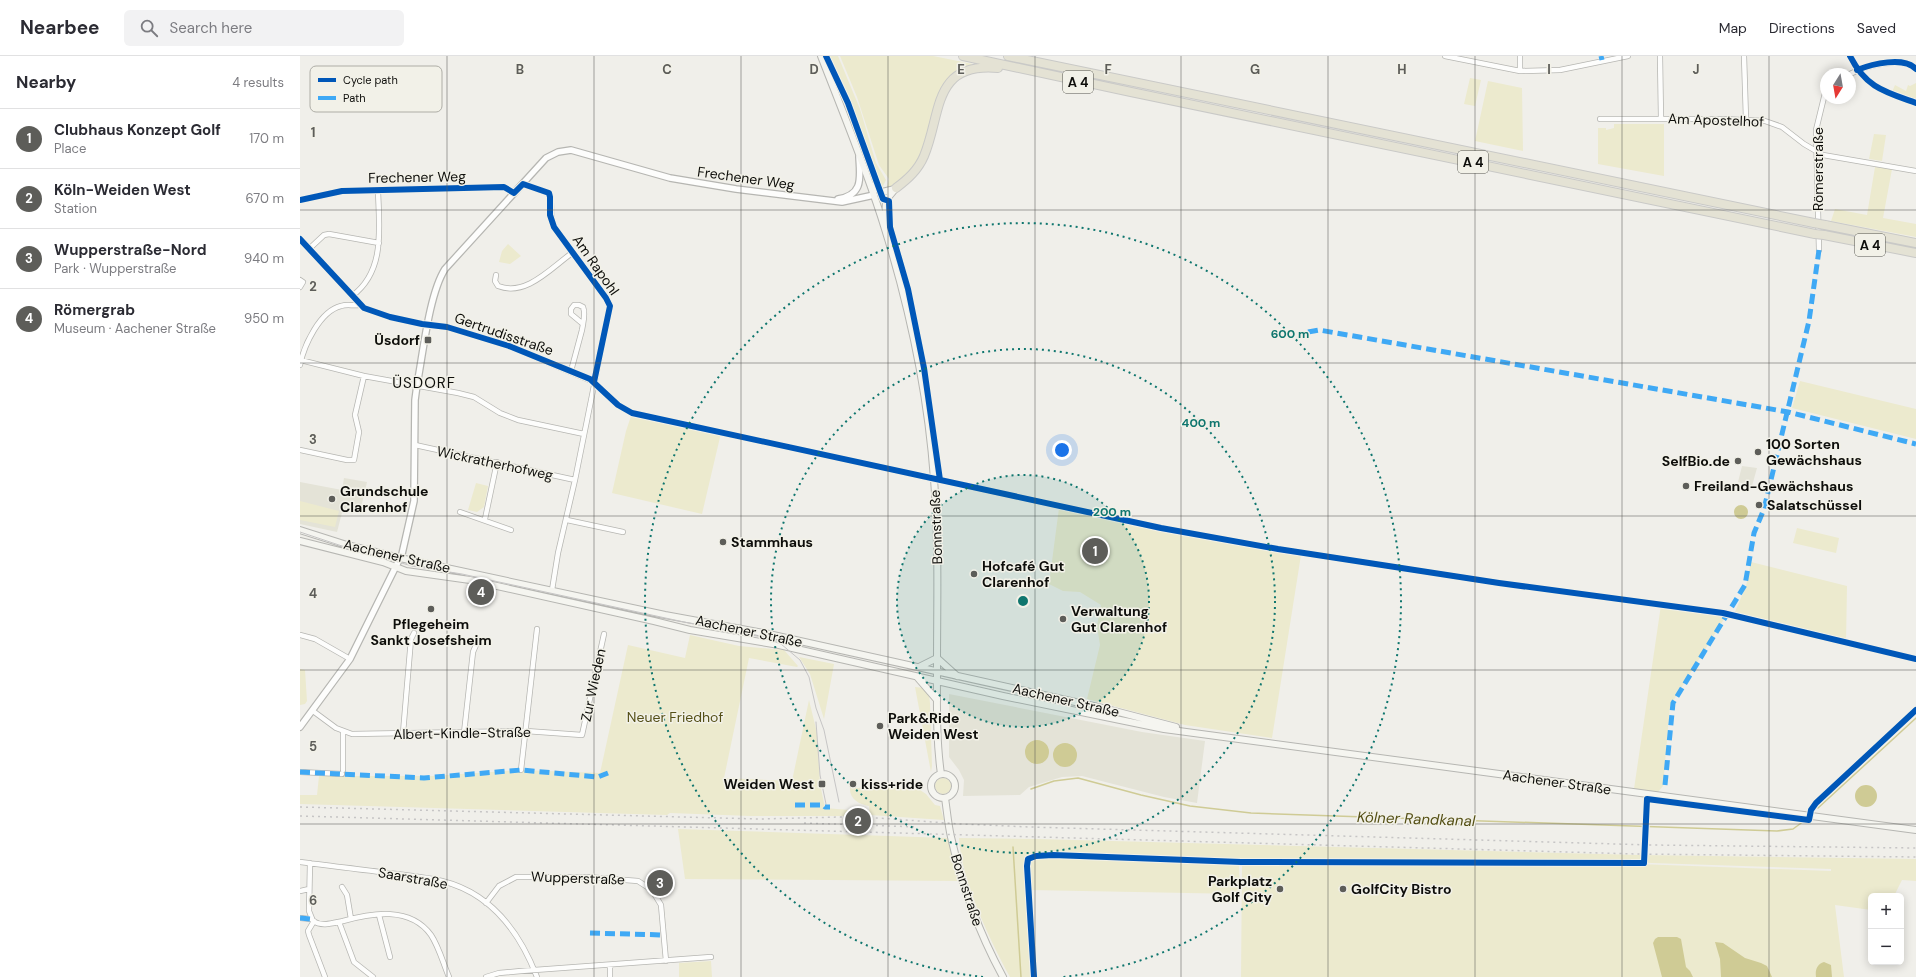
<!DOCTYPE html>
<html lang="en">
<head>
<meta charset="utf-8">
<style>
  :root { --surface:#fff; --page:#f2f2f3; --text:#2b2b33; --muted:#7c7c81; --line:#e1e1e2; --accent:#5d5d59 }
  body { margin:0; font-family:"DM Sans",sans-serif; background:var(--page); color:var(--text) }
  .controls { position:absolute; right:12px; bottom:12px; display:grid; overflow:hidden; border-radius:6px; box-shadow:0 2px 10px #0003 }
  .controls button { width:36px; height:36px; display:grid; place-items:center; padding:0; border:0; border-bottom:1px solid var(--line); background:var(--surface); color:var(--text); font:20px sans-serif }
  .compass { position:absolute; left:1520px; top:12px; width:36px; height:36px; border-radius:50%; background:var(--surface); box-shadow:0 2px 10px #0003; rotate:191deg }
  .you { position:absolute; left:762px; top:394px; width:14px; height:14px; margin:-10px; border:3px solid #fff; border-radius:50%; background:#1a73e8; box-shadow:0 0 0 6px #1a73e833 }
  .badge { display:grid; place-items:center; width:26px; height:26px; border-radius:50%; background:var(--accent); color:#fff; font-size:13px; font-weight:700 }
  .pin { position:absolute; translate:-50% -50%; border:2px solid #fff; box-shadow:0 1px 4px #0006 }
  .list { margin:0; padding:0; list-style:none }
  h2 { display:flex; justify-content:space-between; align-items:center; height:52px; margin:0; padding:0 16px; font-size:17px }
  h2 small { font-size:13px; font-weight:400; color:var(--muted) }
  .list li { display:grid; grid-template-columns:26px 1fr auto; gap:12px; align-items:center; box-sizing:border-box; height:60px; padding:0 16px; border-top:1px solid var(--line) }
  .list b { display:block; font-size:15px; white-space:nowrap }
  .list p { margin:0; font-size:13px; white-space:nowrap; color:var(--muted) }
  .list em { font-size:13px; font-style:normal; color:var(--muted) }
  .icon { flex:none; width:22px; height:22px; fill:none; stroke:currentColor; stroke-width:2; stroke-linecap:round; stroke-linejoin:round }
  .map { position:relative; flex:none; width:1616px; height:921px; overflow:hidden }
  header { display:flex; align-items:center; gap:24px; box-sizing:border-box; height:56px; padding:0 20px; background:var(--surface); border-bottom:1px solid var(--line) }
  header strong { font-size:19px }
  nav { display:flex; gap:22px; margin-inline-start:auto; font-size:14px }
  .search { width:280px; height:36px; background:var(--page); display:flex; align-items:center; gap:10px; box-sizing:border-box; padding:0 14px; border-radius:6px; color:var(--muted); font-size:15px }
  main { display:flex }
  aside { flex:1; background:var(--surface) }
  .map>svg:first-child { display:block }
  .built { fill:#e4e3d7 }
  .green { fill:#eceace }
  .water { fill:#cfcb95 }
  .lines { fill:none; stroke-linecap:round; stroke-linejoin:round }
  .stream { stroke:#cfcb95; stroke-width:1.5 }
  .minor-casing { stroke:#b6b6b2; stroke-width:6 }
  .tertiary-casing { stroke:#b6b6b2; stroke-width:8 }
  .secondary-casing { stroke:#b6b6b2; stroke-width:8 }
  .motorway-casing { stroke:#c9c9c7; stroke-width:10 }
  .minor { stroke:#fdfdfc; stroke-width:4.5 }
  .tertiary { stroke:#fdfdfc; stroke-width:5.5 }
  .secondary { stroke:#f5f5f0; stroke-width:6 }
  .motorway { stroke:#e4e2d4; stroke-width:8 }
  .tram { stroke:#c6c5c5; stroke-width:1 }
  .rail { stroke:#c6c5c5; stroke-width:1.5; stroke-dasharray:2 4; stroke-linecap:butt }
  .motorway-bridge-casing { stroke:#c9c9c7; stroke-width:10; stroke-linecap:butt }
  .motorway-bridge { stroke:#e4e2d4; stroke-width:8 }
  .quiet { stroke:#3fa9f5; stroke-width:5; stroke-dasharray:10 5; stroke-linecap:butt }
  .cycleway-casing { stroke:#f2f1e8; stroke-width:8 }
  .cycleway { stroke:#0057b8; stroke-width:6 }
  .grid { fill:none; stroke:#5d5d59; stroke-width:1; stroke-opacity:0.55 }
  .ring { fill:none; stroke:#0f766e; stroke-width:2; stroke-dasharray:2 4 }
  .poi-dot { fill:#5d5d59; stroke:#f2f1e8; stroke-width:1.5 }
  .labels { text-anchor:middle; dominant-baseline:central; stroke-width:3; stroke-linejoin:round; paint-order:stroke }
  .shield { fill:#f2f1e8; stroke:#52524d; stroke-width:1 }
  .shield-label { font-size:13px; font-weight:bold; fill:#0e0e0b }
  .street-label { font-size:14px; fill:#0e0e0b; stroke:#f2f1e8 }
  .poi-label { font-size:14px; font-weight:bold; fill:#0e0e0b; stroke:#f2f1e8; text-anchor:start }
  .park-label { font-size:14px; fill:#555017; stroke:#f2f1e8 }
  .neighbourhood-label { font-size:15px; letter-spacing:1px; fill:#0e0e0b; stroke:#f2f1e8 }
  .water-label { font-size:15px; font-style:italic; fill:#544f15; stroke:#f2f1e8 }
  .key { fill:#f2f1e8; stroke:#aeada6; stroke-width:1 }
  .key-label { font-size:11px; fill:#0e0e0b }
  .grid-label { font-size:13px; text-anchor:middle; font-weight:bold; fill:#5d5d59; stroke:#f2f1e8; stroke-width:3; stroke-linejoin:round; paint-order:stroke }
  .centre { fill:#0f766e; stroke:#f2f1e8; stroke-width:2 }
  .ring-label { font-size:12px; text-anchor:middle; font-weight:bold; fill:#0f766e; stroke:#f2f1e8; stroke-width:3; stroke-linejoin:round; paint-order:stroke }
</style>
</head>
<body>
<header>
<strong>Nearbee</strong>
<div class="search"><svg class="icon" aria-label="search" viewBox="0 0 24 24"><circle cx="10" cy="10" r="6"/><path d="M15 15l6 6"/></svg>Search here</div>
<nav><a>Map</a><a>Directions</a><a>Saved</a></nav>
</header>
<main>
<aside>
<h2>Nearby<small>4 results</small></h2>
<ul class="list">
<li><span class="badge">1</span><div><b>Clubhaus Konzept Golf</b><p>Place</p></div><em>170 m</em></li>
<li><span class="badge">2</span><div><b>Köln-Weiden West</b><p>Station</p></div><em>670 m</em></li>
<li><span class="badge">3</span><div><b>Wupperstraße-Nord</b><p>Park · Wupperstraße</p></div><em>940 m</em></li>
<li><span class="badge">4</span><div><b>Römergrab</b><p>Museum · Aachener Straße</p></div><em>950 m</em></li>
</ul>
</aside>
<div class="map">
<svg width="1616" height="921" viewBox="0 0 1616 921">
  <rect width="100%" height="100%" fill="#f0efea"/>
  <path class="built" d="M1442,410L1457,412L1452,430L1438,426Z
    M44,422L67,426L60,456L43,453L37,476L0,468V426L42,434Z
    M649,638L842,676L905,685L897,747L864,741L782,720L762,721L729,731L720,739L663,740L664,724L659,714L649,701Z"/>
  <path class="green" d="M527,0H538L560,53L576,107L586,124L581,134L543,31Z
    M540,0H633L678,9L640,37L626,88L617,109L595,130L586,134L589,123L579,109L557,41Z
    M1170,22L1181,24L1175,50L1164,48Z
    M1188,25L1222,32L1223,95L1175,85Z
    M1616,27V43L1594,35L1592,36L1595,29L1606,35L1608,29L1610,30Z
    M1314,68H1364V120L1298,108V72H1306V74L1314,72Z
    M1574,78L1586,79L1582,105L1569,103Z
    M1575,111L1592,113L1583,162L1616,168V181L1531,165L1535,153L1567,159Z
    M208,188L221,200L210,208L199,206L202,195Z
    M1500,325L1616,353V383L1492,352Z
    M332,357L421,377L402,458L312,437L326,375Z
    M176,427L188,430L184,451L177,456L168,454Z
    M0,445L39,455L35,471L0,464Z
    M759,452L1001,499L972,682L885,669L787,643L800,589L797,570L801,549L780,536L763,535L749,528Z
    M1497,472L1539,482L1536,497L1493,487Z
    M1451,506L1547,530L1546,587L1434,558L1446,530Z
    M1361,549L1426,560L1370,650L1363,730L1358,736L1334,733Z
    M390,579L439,590L484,594L498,610L497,611L449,602L424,722L492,725L509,644L517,677L520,728L525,752L549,754L556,760H450L370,757L367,759L0,748V739H17L19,720H132L221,714L300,717L328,589L385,602Z
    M499,601L534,608L524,663L510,618Z
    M0,613L5,614L7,645L5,648L0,649Z
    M615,631L624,632L629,638L630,647L632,710L631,716Z
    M635 730a8 8 0 1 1 16 0a8 8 0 1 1-16 0Z
    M566,730L620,734L626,738L635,749L640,750L644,764L570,759L569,750C559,748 549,743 550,731L558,732Z
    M378,773L648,782L659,825L385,823Z
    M659,782L737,783L1338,799L1616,803V825L1602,824L1594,840H1571V854L1535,849L1544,921H941L942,807L1338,808L1531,815V813L1322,806L941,804L731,799L726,800L725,807L732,921H710C690,885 661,823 659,782Z
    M740,801L936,806L939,809L940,838L730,834L728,808L730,804Z
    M411,905L412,921H379V907Z"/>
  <path class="water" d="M1434 456a7 7 0 1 1 14 0a7 7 0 1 1-14 0Z
    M725 696a12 12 0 1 1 24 0a12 12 0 1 1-24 0Z
    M753 699a12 12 0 1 1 24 0a12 12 0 1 1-24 0Z
    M1555 740a11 11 0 1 1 22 0a11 11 0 1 1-22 0Z
    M1358,881H1377L1381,883L1386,911L1390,915L1393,921H1362L1353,887L1355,883Z
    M1415,886L1423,887L1445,902L1461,907L1467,910L1472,921H1421L1420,903Z
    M1524,906L1531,909L1532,921H1516C1515,914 1517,908 1524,906Z"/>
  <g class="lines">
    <path class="stream" d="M731,733L754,725L778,722L841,739L890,750L951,757L1477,775L1493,773L1504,765
      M1518,752L1616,662
      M713,791L721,921"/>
    <defs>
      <path id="minor" d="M1145,0L1220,15L1260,14L1328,0
        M1360,0L1361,63
        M1444,0L1446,63
        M1550,0C1566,32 1585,36 1616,47
        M1220,15V0
        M1550,18C1565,10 1603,0 1616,13
        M1300,63H1423L1465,65L1482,71L1504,88L1523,99L1616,115
        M223,128L249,137C254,148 248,158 254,171L306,242L310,250L275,424L258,497L252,534
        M99,133L204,131L214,137
        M0,183L64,252L90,261L122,268L147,271L204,288L294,326
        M9,193L24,179L29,178L79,187
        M1519,194L1516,74L1526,33
        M196,219L195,225L198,230C226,241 251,212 272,197
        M0,224L3,226L0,231
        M52,240C86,215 79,171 78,134
        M0,304L64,320L158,337L174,341L200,357L218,364L284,378
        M0,309C4,289 20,255 41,250C47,248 53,250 59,249
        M271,315L282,274C283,267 286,258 283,251L279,249H274L271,253V258L283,268
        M115,389L275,424
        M0,394L47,404H54L59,376L55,359L64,320
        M160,456L211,474
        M185,463L197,406
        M267,464L323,476
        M0,579L15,583L50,603
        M13,655L36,672L52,678L226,675L282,679L304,578
        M43,676V714
        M103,677L111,583L114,577
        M164,677L173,596L176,589
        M221,714L237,573
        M0,716L42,718
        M0,806C29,810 59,813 88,817C106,819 125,821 142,825C191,837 220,877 237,921
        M10,807L9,855L13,865C22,871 33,867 43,865C72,857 110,850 131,879C139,891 143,907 149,921
        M42,831L47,839L51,863
        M0,835L9,833
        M186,847L199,830L216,821H287L338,825L352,834L361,849L366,905
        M79,859L90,901
        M0,862L11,863
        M14,865L8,875L9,879L25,921
        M39,866L54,906L73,921
        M310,909V921
        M186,921L199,917L221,915L411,901"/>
      <path id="tertiary" d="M538,143C564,139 560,121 559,101
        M0,671L50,603L102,498L114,445L115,344L117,329C123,298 129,238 145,213L246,102L258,96L271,94L370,122L436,133L542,146L574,139"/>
      <path id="secondary" d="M521,0C543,57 567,114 585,173C610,254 628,338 634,423C639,486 637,548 637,611C637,647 636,683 641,718
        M571,129L582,136L595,133
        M585,167L586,144L596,132
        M0,474L47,489L100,502L365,559L464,577L807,653L876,671
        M0,485L83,506L106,515L170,524L354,565L390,574L479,589L703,640L864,673L1616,774
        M637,602L657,620
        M619,611L637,602
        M617,621L637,644
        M631 730a12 12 0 1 1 24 0a12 12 0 1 1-24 0Z
        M645,742C647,755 648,768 651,781C662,830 679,877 703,921"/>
      <path id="motorway" d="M663,0L831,36L1515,178
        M708,0L1514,167
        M596,132C608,123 618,114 624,100C642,57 632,6 698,12
        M1525,169L1616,187
        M1524,179L1616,197"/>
    </defs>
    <use href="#minor" class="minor-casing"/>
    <use href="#tertiary" class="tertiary-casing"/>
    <use href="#secondary" class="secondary-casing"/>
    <use href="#motorway" class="motorway-casing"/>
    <use href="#minor" class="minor"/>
    <use href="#tertiary" class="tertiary"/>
    <use href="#secondary" class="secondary"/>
    <use href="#motorway" class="motorway"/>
    <path class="tram" d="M0,476L42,490L112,510L162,518L384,566L462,581L481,588L500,604L509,621L516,652L524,674L539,746
      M516,666L520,719L526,748"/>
    <path class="rail" d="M0,751L459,763L539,761L578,762L660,768L730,771L1351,789L1616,792
      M0,760L1337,798L1616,801
      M504,767L618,771"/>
    <defs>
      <path id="motorway-bridge" d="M1514,167L1525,169
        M1515,178L1524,179"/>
    </defs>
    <use href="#motorway-bridge" class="motorway-bridge-casing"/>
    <use href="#motorway-bridge" class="motorway-bridge"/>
    <path class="quiet" d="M1301,0L1302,4
      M1008,276L1019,274L1488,356L1616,388
      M0,716L124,722L221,714L298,721L308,717
      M1365,729L1373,647L1445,529L1454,477L1464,453L1509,265L1519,194
      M495,749H523L525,751H530
      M0,862L11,863
      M290,877L364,879"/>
    <defs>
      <path id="cycleway" d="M526,0L548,47L580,135L583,143L589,145L590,171L608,233L624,312L640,424
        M1550,0C1566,32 1585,36 1616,47
        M1557,14C1572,8 1604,0 1616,13
        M0,144L42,135L204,131L214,137L223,128L249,137L250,141V159L254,171L306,242L310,250L294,326
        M0,183L64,252L90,261L122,268L147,271L209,290L290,323L318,349L332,357L861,472L978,493L1199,527L1423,557L1616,603
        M734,921L727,810L728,803L736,800L753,799L941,806L1344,807L1347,743L1509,764L1511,754L1516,747L1616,654"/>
    </defs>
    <use href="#cycleway" class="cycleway-casing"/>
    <use href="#cycleway" class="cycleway"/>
  </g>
  <path class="grid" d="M147,0V921M294,0V921M441,0V921M588,0V921M735,0V921M881,0V921M1028,0V921M1175,0V921M1322,0V921M1469,0V921M0,154H1616M0,307H1616M0,460H1616M0,614H1616M0,768H1616"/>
  <circle cx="723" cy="545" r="126" fill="#0f766e" fill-opacity=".12"/>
  <g class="ring">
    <circle cx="723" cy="545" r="126"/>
    <circle cx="723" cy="545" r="252"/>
    <path d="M683 921A378 378 0 1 1 763 921"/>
  </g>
  <g class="poi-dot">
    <rect x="124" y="280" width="8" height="8" rx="2"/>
    <circle cx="1458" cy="396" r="4"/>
    <circle cx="1438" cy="405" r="4"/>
    <circle cx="1386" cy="430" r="4"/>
    <circle cx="32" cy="443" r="4"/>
    <circle cx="1459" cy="449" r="4"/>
    <circle cx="423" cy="486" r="4"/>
    <circle cx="674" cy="518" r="4"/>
    <circle cx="131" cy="553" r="4"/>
    <circle cx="763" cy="563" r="4"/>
    <circle cx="580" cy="670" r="4"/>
    <rect x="518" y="724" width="8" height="8" rx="2"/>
    <circle cx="553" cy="728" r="4"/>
    <circle cx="980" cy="833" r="4"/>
    <circle cx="1043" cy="833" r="4"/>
  </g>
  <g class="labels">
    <g class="shield">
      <rect x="763" y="15" width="30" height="22" rx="3"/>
      <rect x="1158" y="95" width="30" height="22" rx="3"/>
      <rect x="1555" y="178" width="30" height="22" rx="3"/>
    </g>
    <g class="shield-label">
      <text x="778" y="26">A 4</text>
      <text x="1173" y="106">A 4</text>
      <text x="1570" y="189">A 4</text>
    </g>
    <g class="street-label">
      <text transform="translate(1416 64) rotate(2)">Am Apostelhof</text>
      <text transform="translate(1518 113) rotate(-90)">Römerstraße</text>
      <text transform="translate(117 121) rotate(-1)">Frechener Weg</text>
      <text transform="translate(446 122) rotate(8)">Frechener Weg</text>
      <text transform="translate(296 209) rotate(55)">Am Rapohl</text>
      <text transform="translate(204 278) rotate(19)">Gertrudisstraße</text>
      <text transform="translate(195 407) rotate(12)">Wickratherhofweg</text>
      <text transform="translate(636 471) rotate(-92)">Bonnstraße</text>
      <text transform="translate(97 500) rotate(13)">Aachener Straße</text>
      <text transform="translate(449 575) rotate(12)">Aachener Straße</text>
      <text transform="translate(293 629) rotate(-78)">Zur Wieden</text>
      <text transform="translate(766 644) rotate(13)">Aachener Straße</text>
      <text transform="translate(162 677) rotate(-1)">Albert-Kindle-Straße</text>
      <text transform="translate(1257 726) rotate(8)">Aachener Straße</text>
      <text transform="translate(113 822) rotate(10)">Saarstraße</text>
      <text transform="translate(278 822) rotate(2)">Wupperstraße</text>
      <text transform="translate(667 834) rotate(72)">Bonnstraße</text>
    </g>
    <g class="poi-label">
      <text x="120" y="284" text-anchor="end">Üsdorf</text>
      <text x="1466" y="388">100 Sorten<tspan x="1466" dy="16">Gewächshaus</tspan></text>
      <text x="1430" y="405" text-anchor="end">SelfBio.de</text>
      <text x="1394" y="430">Freiland-Gewächshaus</text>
      <text x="40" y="435">Grundschule<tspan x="40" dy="16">Clarenhof</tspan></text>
      <text x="1467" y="449">Salatschüssel</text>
      <text x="431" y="486">Stammhaus</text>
      <text x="682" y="510">Hofcafé Gut<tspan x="682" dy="16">Clarenhof</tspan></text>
      <text x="771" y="555">Verwaltung<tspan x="771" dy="16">Gut Clarenhof</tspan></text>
      <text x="131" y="568" text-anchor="middle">Pflegeheim<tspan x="131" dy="16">Sankt Josefsheim</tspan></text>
      <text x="588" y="662">Park&amp;Ride<tspan x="588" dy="16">Weiden West</tspan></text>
      <text x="514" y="728" text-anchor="end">Weiden West</text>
      <text x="561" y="728">kiss+ride</text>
      <text x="972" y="825" text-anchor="end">Parkplatz<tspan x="972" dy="16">Golf City</tspan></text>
      <text x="1051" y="833">GolfCity Bistro</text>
    </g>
    <g class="park-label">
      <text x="375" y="661">Neuer Friedhof</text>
    </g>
    <g class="neighbourhood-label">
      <text x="124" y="327">ÜSDORF</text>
    </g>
    <g class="water-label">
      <text transform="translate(1116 763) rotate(2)">Kölner Randkanal</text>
    </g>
  </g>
  <rect x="10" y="10" width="132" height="46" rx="6" class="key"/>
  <rect x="18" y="22" width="18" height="4" fill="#0057b8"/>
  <rect x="18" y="40" width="18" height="4" fill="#3fa9f5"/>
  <g class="key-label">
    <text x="43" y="28">Cycle path</text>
    <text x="43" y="46">Path</text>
  </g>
  <g class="grid-label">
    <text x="220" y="18">B</text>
    <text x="367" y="18">C</text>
    <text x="514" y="18">D</text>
    <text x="661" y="18">E</text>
    <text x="808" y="18">F</text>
    <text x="955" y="18">G</text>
    <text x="1102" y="18">H</text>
    <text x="1249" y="18">I</text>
    <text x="1396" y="18">J</text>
    <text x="13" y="81">1</text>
    <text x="13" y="235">2</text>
    <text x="13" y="388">3</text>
    <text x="13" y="542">4</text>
    <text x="13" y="695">5</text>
    <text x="13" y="849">6</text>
  </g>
  <circle cx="723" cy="545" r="6" class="centre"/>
  <g class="ring-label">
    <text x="990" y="282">600 m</text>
    <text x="901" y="371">400 m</text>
    <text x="812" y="460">200 m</text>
  </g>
</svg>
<div class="controls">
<button>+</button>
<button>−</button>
</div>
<svg class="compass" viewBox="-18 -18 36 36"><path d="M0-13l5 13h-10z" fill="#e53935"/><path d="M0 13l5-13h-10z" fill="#7c7c81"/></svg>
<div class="you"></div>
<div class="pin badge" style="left:795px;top:495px">1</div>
<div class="pin badge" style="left:558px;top:765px">2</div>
<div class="pin badge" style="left:360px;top:827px">3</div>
<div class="pin badge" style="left:181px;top:536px">4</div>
</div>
</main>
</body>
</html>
